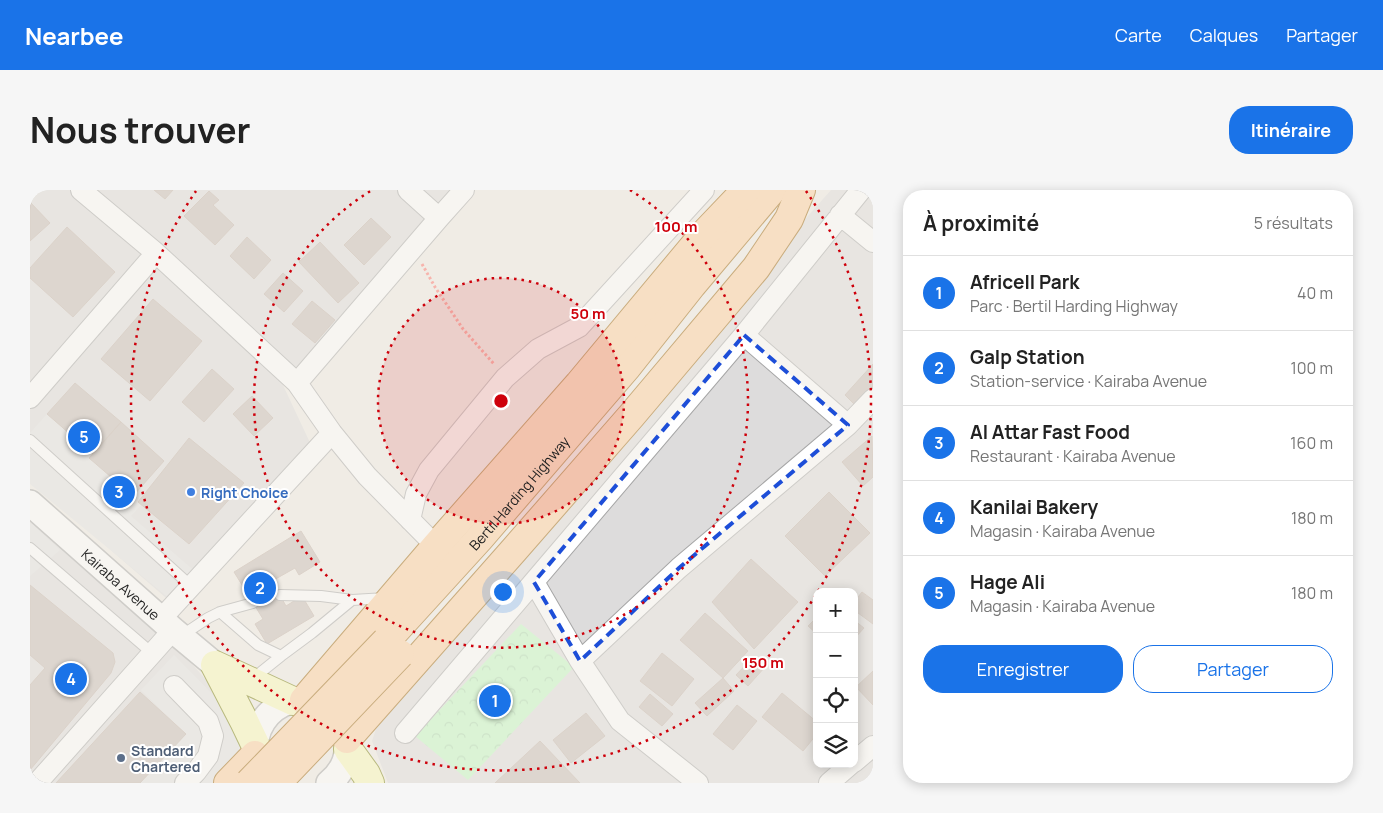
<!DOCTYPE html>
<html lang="fr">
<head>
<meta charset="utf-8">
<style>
  :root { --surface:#fff; --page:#f6f6f6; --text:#222; --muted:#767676; --line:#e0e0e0; --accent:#1a73e8 }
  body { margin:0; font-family:Manrope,sans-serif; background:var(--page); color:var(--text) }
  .controls { position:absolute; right:15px; bottom:15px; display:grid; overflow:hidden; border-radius:10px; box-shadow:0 2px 12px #0003 }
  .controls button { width:45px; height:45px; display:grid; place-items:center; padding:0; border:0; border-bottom:1px solid var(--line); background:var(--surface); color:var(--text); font:25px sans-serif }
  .you { position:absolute; left:472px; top:401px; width:18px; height:18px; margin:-12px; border:4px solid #fff; border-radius:50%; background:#1a73e8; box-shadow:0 0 0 8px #1a73e833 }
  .badge { display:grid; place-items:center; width:32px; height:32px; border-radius:50%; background:var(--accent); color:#fff; font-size:16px; font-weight:700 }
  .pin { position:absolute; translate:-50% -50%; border:2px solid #fff; box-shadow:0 1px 5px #0006 }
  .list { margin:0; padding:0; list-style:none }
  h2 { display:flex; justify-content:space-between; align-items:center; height:65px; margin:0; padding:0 20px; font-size:21px }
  h2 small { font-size:16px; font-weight:400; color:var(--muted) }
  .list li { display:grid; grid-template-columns:32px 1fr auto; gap:15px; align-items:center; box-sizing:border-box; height:75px; padding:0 20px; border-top:1px solid var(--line) }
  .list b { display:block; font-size:19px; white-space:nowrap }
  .list p { margin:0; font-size:16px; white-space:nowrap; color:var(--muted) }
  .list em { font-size:16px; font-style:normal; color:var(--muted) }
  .actions { display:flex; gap:10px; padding:15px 20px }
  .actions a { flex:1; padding:11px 0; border:1px solid var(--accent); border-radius:20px; text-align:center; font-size:18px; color:var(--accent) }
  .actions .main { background:var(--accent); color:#fff }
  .icon { flex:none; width:28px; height:28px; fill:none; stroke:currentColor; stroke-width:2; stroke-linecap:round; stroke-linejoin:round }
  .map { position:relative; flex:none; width:843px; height:593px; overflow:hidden; border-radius:20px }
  header { display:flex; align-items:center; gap:30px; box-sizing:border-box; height:70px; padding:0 25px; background:var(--accent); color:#fff }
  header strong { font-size:24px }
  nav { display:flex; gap:28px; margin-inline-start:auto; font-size:18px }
  .intro { display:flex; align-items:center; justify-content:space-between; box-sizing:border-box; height:120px; padding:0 30px }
  h1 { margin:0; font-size:35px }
  .button { padding:12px 22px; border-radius:20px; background:var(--accent); color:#fff; font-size:18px; font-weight:700 }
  main { display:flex; gap:30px; padding:0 30px }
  aside { flex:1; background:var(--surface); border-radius:20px; box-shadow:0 2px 12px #0003 }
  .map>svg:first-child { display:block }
  .residential { fill:#dddcdc; fill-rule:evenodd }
  .park { fill:url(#park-crowns) }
  .parking { fill:#e3e3e3 }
  .building { fill:#c5bbb4; stroke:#c2b1a7 }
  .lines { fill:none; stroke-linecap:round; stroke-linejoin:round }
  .service-casing { stroke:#a6a6a6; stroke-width:12 }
  .minor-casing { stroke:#a6a6a6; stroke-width:22 }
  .tertiary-casing { stroke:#a6a6a6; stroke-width:28 }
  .secondary-casing { stroke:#747a02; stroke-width:30 }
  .primary-casing { stroke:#9a5f00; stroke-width:30 }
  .path { stroke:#fe7068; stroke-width:3; stroke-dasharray:2.5 2.5; stroke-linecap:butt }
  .service { stroke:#fff; stroke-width:10 }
  .minor { stroke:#fff; stroke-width:20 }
  .tertiary { stroke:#fff; stroke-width:25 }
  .secondary { stroke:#fbfbb7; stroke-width:28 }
  .primary { stroke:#fece9b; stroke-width:28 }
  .primary-bridge-casing { stroke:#9a5f00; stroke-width:30; stroke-linecap:butt }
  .primary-bridge { stroke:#fece9b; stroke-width:28 }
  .marked { fill:none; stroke:#1d4ed8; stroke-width:4; stroke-dasharray:10 6; stroke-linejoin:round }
  .ring { fill:none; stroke:#ce000b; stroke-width:2.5; stroke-dasharray:2.5 5 }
  .shop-dot { fill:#3f7fe0; stroke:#fff; stroke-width:2 }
  .service-dot { fill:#5c6f8a; stroke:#fff; stroke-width:2 }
  .labels { text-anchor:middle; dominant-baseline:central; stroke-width:4; stroke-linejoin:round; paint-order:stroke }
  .shop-label { font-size:14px; font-weight:bold; fill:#366cbe; stroke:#fff; text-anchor:start }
  .street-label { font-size:14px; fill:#1f1f1f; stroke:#fff }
  .service-label { font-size:14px; font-weight:bold; fill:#4e5e75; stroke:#fff; text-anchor:start }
  .centre { fill:#ce000b; stroke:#fff; stroke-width:2.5 }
  .ring-label { font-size:15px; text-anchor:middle; font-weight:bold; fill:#ce000b; stroke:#fff; stroke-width:4; stroke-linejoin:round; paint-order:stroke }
</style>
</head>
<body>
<header>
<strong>Nearbee</strong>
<nav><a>Carte</a><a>Calques</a><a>Partager</a></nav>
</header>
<div class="intro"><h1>Nous trouver</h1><a class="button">Itinéraire</a></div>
<main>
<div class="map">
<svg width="843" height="593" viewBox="0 0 843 593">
  <defs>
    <pattern id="park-crowns" width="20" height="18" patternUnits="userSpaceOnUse" patternTransform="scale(1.25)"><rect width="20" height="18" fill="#c1fbc2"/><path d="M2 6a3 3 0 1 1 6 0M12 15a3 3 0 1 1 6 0" fill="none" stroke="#a5d7a6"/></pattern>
  </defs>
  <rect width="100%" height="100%" fill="#f0ece5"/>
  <path class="residential" d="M0,0H427L252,193L283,259L143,414L0,290Z
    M801,0H843V593H358L342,551L360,497ZM787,402H824V574H787Z
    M0,325L146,456L202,519L198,593H0Z"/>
  <path class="park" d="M491,434L544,477L438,590L385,546Z"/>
  <path class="parking" d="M17,224L63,264L59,268L103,306L111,315L101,326L168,384L140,409L0,294V243Z
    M0,332L30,360L0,386Z
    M144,465L201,523L216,557L194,593H110L156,544L111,500Z"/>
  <path class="building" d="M124,0H143L135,9Z
    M179,1L189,10L183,15L204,35L185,55L154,26Z
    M0,12L20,33L0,51Z
    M341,28L361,47L334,75L314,55Z
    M37,37L85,82L43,127L0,88V78Z
    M217,47L241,70L224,89L200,66Z
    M290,52L329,93L308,113L269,72Z
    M253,83L273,101L254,122L234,104Z
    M123,109L172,151L120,211L71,169Z
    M282,111L305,130L285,153L262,134Z
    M843,174V198L826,216L815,205Z
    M182,179L204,199L174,232L152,212Z
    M45,193L91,232L63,264L17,224Z
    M222,206L243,228L224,246L203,224Z
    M91,232L134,271L103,306L59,268Z
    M842,246L843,287L833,296L812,272Z
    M159,248L214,293L159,354L108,312Z
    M799,302L840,343L795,386L755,346Z
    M271,341L290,372L269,385L265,378L242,391L256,416L272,406L284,426L237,454L225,434L233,429L204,382Z
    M721,369L768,412L724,459L682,412Z
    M0,395L83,463L85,472L81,483L0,580V495L15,478L0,465Z
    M832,402L843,410V434L824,420V412Z
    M675,423L718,461L693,488L650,450Z
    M787,427V444L778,436Z
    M824,430L834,438L824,449Z
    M632,463L664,489L642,516L610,491Z
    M724,466L735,477L718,496L706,485Z
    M843,481V515L826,497Z
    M693,488L704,501L677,526L665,513Z
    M110,502L156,544L110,593H26Z
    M752,503L787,532V544L773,561L732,527Z
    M620,504L643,524L632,536L609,517Z
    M707,515L727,531L703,560L683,544Z
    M556,523L575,546L541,573L523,550Z
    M510,551L550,593H465Z"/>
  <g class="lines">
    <defs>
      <path id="service" d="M0,250L161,396
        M0,358L122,463
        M250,405L291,406L322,410L356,408
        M190,422L228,455L251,466
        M151,446L178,428L190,422L223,413
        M221,490L251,466L282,443L322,410"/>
      <path id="minor" d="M51,0L126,63L267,193L302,243L337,286L406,356
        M378,0L409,28
        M810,25L843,52
        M714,145L818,235
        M267,193L409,28L434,0
        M0,208L126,63
        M380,330L386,304L399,280L475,188L508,159L549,137L674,0
        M504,392L550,471L590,531L668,593
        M131,429L302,243
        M550,471L649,378L818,235L843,209
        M144,496L178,531L183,546L178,566L166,582L155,593
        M375,543L714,145L831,0
        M824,572L843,556
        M7,593L143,440
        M799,593L821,574"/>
      <g id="tertiary">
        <path id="s1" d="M0,313L143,440L185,475"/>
        <path d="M226,566C221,535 246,505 279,511"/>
        <path d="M299,593C314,581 321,563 316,544"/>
      </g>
      <path id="secondary" d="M185,475L214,531L225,554
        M185,475L263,511
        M318,559L336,584L340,593"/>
      <g id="primary">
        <path id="s2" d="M356,451L449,349L597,177L662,95L742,0"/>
        <path d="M274,510L406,356L549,194L674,44L716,0"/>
        <path d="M317,549L484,360L602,225L726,78L759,29L771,0"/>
        <path d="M198,593L225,565"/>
      </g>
    </defs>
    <use href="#service" class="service-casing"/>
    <use href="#minor" class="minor-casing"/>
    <use href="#tertiary" class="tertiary-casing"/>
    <use href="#secondary" class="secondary-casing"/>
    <use href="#primary" class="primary-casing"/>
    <path class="path" d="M392,74L405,97L433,139L464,174"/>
    <use href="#service" class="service"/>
    <use href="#minor" class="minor"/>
    <use href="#tertiary" class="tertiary"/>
    <use href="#secondary" class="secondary"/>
    <use href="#primary" class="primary"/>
    <defs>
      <path id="primary-bridge" d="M219,593L356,451
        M247,593L370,464"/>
    </defs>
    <use href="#primary-bridge" class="primary-bridge-casing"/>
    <use href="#primary-bridge" class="primary-bridge"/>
  </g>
  <path d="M0 0H843V593H0ZM714,145L818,235L649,378L550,471L504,392Z" fill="#f0ece5" fill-opacity=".55" fill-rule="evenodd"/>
  <path class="marked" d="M714,145L818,235L649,378L550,471L504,392Z"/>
  <circle cx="471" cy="211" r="123" fill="#ce000b" fill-opacity=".12"/>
  <g class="ring">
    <circle cx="471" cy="211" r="123"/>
    <path d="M600 0A247 247 0 1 1 342 0"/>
    <path d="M776 1A370 370 0 1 1 166 1"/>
  </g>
  <circle class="shop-dot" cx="161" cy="302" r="5"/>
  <circle class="service-dot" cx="91" cy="568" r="5"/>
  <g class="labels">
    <g class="shop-label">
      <text x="171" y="302">Right Choice</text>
    </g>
    <g class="street-label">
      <text stroke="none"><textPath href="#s2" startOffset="199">Bertil Harding Highway</textPath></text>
      <text stroke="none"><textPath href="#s1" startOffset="122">Kairaba Avenue</textPath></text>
    </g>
    <g class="service-label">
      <text x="101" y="560">Standard<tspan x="101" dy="16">Chartered</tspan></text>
    </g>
  </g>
  <circle cx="471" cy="211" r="8" class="centre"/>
  <g class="ring-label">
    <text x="646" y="42">100 m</text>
    <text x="558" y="129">50 m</text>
    <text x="733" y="478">150 m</text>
  </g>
</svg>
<div class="controls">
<button>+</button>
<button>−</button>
<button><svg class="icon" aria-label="locate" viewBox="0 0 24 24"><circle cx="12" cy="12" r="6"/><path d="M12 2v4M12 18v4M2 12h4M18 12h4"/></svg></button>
<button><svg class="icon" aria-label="layers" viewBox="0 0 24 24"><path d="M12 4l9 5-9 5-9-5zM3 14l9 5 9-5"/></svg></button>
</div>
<div class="you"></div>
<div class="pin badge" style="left:465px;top:511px">1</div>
<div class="pin badge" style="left:230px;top:398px">2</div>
<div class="pin badge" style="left:89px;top:302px">3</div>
<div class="pin badge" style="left:41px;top:489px">4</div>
<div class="pin badge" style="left:54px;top:247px">5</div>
</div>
<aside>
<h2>À proximité<small>5 résultats</small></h2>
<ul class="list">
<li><span class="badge">1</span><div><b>Africell Park</b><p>Parc · Bertil Harding Highway</p></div><em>40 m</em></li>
<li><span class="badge">2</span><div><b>Galp Station</b><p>Station-service · Kairaba Avenue</p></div><em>100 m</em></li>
<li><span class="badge">3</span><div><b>Al Attar Fast Food</b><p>Restaurant · Kairaba Avenue</p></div><em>160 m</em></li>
<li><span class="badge">4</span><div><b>Kanilai Bakery</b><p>Magasin · Kairaba Avenue</p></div><em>180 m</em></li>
<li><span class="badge">5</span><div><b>Hage Ali</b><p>Magasin · Kairaba Avenue</p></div><em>180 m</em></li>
</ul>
<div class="actions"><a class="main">Enregistrer</a><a>Partager</a></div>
</aside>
</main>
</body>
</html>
